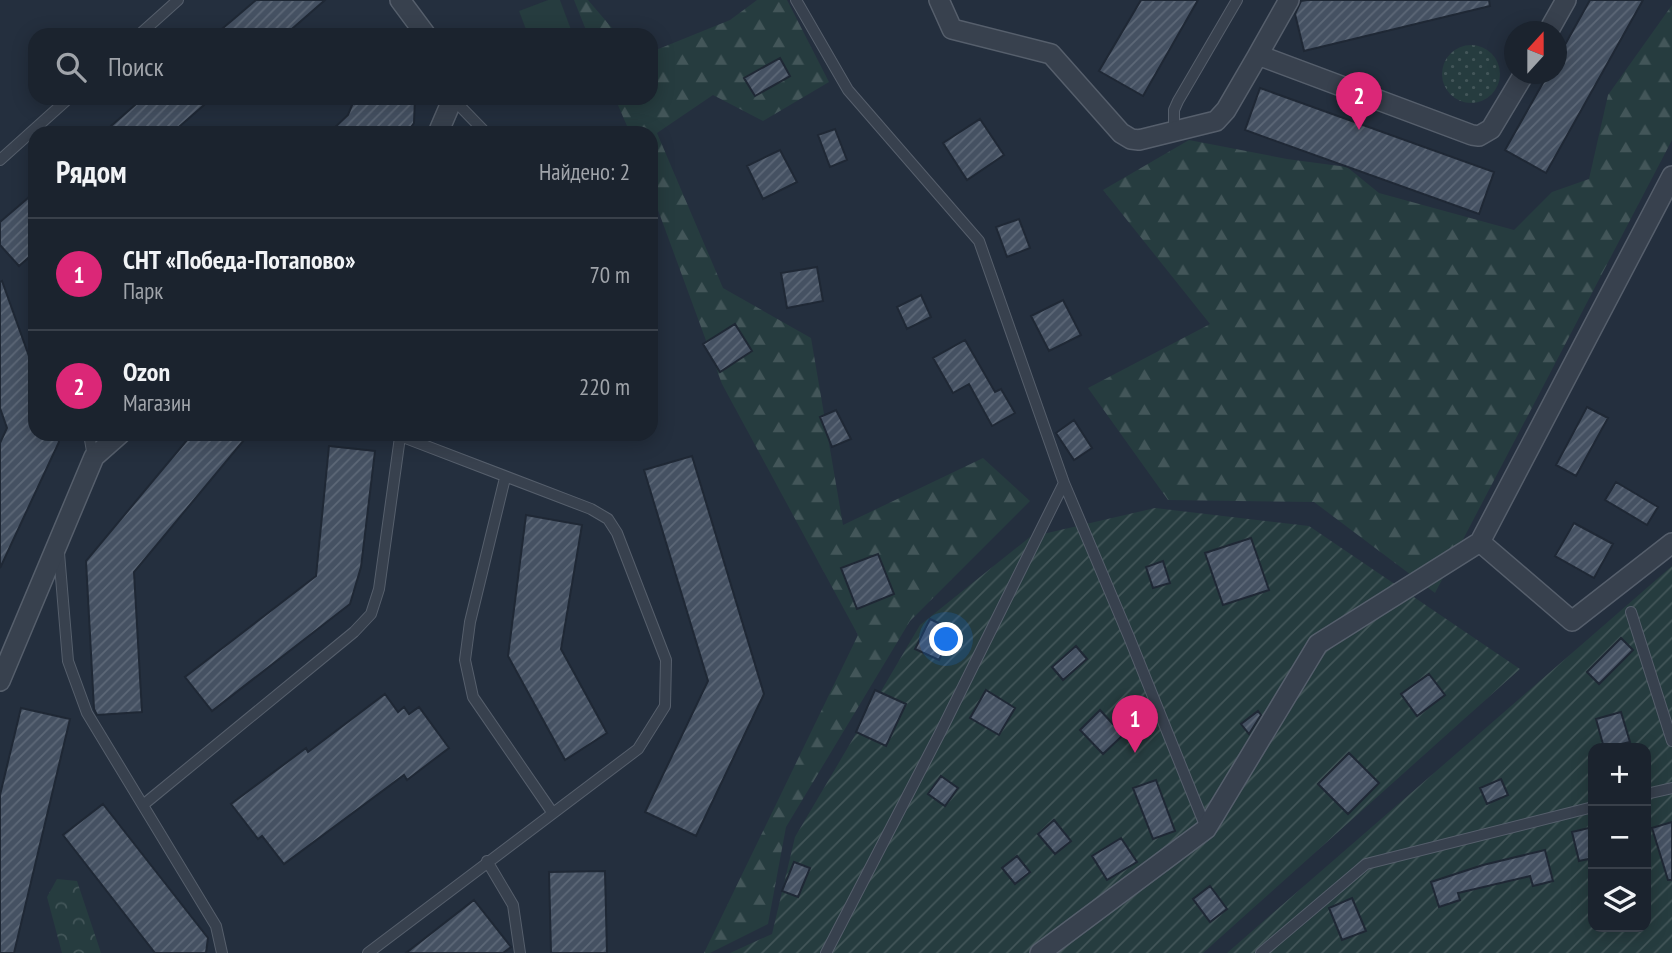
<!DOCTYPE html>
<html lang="ru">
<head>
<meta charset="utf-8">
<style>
  :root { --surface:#1b232e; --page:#242b36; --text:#f1f3f6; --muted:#a0a4aa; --line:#39404a; --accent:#db2777 }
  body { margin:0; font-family:"PT Sans Narrow",sans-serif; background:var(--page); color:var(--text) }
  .controls { position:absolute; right:21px; bottom:21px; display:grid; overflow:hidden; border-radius:14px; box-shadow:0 4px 18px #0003 }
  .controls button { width:63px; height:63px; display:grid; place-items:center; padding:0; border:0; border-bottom:2px solid var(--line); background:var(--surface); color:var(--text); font:35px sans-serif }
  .compass { position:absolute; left:1504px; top:21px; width:63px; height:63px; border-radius:50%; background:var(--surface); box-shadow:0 4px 18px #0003; rotate:21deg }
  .you { position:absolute; left:947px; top:640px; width:24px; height:24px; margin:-18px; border:5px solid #fff; border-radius:50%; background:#1a73e8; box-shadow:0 0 0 10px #1a73e833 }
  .badge { display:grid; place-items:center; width:46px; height:46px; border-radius:50%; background:var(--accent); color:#fff; font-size:23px; font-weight:700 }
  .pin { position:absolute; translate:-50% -58px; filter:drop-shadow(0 2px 4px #0008) }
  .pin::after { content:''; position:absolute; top:37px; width:24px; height:21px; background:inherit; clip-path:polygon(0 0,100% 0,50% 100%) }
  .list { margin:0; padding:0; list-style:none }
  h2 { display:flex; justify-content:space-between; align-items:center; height:91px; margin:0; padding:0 28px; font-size:30px }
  h2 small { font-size:23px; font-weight:400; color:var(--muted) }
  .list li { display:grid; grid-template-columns:46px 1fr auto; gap:21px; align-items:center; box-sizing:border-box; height:112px; padding:0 28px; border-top:2px solid var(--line) }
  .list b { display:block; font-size:26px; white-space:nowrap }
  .list p { margin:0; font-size:23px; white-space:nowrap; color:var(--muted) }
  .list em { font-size:23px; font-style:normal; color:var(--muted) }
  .icon { flex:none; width:38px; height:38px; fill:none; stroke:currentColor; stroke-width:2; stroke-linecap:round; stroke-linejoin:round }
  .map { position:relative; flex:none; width:1672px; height:953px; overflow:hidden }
  .search { position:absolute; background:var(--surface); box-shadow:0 4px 18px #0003; left:28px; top:28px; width:630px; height:77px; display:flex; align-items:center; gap:18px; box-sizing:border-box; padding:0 24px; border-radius:21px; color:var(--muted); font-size:26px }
  .panel { position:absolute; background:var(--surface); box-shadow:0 4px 18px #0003; left:28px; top:126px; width:630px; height:315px; border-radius:21px }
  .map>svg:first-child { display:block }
  .grass { fill:url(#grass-dots) }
  .forest { fill:url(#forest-firs) }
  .park { fill:url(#park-crowns) }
  .garden { fill:url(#garden-furrows); fill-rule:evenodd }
  .pitch { fill:#263c3f }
  .building { fill:url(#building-hatch); stroke:#1f2835; stroke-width:2 }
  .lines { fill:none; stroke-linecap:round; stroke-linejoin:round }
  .service-casing { stroke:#565f6c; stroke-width:12 }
  .minor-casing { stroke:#565f6c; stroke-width:22 }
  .service { stroke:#38414e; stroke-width:10 }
  .minor { stroke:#38414e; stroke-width:19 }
</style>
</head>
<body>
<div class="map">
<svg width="1672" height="953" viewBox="0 0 1672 953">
  <defs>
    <pattern id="grass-dots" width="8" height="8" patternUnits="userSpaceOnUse" patternTransform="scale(1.75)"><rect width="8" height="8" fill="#263c3f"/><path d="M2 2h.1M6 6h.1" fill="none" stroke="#435659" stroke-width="1.8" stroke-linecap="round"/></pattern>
    <pattern id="forest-firs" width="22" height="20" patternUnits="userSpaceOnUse" patternTransform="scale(1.75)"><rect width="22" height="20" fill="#263c3f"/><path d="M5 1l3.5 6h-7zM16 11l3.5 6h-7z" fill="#435659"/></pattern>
    <pattern id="park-crowns" width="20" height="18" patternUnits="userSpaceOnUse" patternTransform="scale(1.75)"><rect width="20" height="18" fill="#263c3f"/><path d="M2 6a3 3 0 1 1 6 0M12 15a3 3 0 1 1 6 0" fill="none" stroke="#435659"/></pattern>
    <pattern id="garden-furrows" width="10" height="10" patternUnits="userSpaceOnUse" patternTransform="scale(1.75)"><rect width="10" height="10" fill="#263c3f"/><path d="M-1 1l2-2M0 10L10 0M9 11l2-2" fill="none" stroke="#435659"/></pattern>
    <pattern id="building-hatch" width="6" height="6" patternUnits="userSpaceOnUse" patternTransform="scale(1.75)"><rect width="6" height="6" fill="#455162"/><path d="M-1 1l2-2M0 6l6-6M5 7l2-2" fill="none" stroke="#5d6877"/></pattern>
  </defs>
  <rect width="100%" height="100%" fill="#242f3e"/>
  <path class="grass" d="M1442 74a29 29 0 1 1 58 0a29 29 0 1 1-58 0Z"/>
  <path class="forest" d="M574,0H588L618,35H588Z
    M757,0H787L829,82L763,121L713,95L657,133L723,288L811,338L843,525L983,458L1030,501L910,621L786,827L768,924L710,953H704L858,635L722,384L651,191V133H630L615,98H651V52L730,20Z
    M1672,5V140L1435,593L1314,502L1168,500L1088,388L1210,324L1103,190L1189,140L1287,159L1347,167L1379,193L1514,230L1552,192L1589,179L1608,95Z"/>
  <path class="park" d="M57,879L77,881L101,953H62L47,897Z"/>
  <path class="garden" d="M1155,508L1309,526L1520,669L1203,953H730L772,934L795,837L920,625L1030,537Z
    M1672,566V953H1227ZM1593,748H1646V927H1593Z"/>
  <path class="pitch" d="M548,0H560L573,35H528L519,11Z"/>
  <path class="building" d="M256,0H325L285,35H215Z
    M1141,0H1198L1143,96L1099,71Z
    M1307,0H1489L1490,6L1304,51L1295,14L1301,1Z
    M1590,0H1643L1546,173L1505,150L1548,74H1557V59Z
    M780,58L790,76L755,96L744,78Z
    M1260,88L1494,172L1479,214L1245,130Z
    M143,98H212L172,133H103Z
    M355,98H415L414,123L407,133H329L348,115Z
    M980,119L1004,155L967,180L943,143Z
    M835,129L847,160L830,167L818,135Z
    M780,150L797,182L763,199L747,166Z
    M35,192V252L19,266L0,245V222Z
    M1019,219L1030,248L1007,257L996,227Z
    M817,267L823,301L787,308L781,273Z
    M2,281L35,373V434H57L59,442L0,568V443L7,428L0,408V282Z
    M921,295L931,317L907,329L897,307Z
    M1063,300L1081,335L1049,351L1031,316Z
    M735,324L752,351L720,372L703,344Z
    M965,340L995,392L1001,389L1015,413L992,426L969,384L953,393L933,358Z
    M1587,407L1608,418L1576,476L1556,465Z
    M836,410L851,439L832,447L820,417Z
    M1074,420L1092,448L1074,460L1056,433Z
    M192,434H249L134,572L142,712L97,715L94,709L86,561Z
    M329,446L375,451L361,567L350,604L212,711L185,677L316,576Z
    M692,456L764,694L696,836L645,812L708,681L644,470Z
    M1616,482L1658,507L1647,525L1605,500Z
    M526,515L582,525L561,649L607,733L565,760L508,656Z
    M1574,523L1613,544L1594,578L1555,556Z
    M1251,538L1269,590L1223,605L1205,553Z
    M878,554L894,594L857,609L841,568Z
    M1163,561L1170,583L1153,588L1146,567Z
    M930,619L953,630L939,660L915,649Z
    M1621,638L1633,650L1599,684L1587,672Z
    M1076,646L1087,659L1063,680L1052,667Z
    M1429,674L1445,695L1417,716L1401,694Z
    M875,690L906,704L886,746L856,732Z
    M986,690L1015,708L999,735L970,718Z
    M385,694L398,712L404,707L409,714L419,707L449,748L407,780L404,775L284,864L262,836L258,839L231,804L306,748L308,752Z
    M21,708L70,719L14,953H0V795Z
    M1100,710L1123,735L1103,754L1080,730Z
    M1258,711L1261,715L1249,734L1241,724Z
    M1621,712L1630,742L1604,748L1596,719Z
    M1349,753L1379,783L1348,814L1318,784Z
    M941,776L958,788L945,806L928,794Z
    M1501,779L1508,795L1487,804L1480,788Z
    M1156,780L1175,831L1153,839L1133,788Z
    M103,804L208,938L206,953H155L63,835Z
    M1054,820L1071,841L1055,854L1038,834Z
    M1672,822V880H1668L1652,828Z
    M1593,827V858L1579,861L1572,832Z
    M1121,838L1137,862L1107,880L1092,856Z
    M1545,850L1553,881L1533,886L1530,876L1458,893L1460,900L1439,907L1431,882L1483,865Z
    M1017,856L1030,872L1015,884L1002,868Z
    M794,862L810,868L798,897L782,891Z
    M605,871L607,953H551L549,872Z
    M1210,886L1227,909L1210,922L1193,899Z
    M1352,898L1366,931L1342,940L1329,908Z
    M474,900L511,947L503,953H406Z"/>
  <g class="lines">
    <defs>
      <path id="service" d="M796,0L848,90L979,241L1064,483L1129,637L1206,828
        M139,35L178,0
        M453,99L486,133
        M1174,132V110L1178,101L1237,0
        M0,160L69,98
        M89,434L93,457
        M505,478L470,622L465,660L473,697L552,812
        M59,553L68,661L87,713L216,926L222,953
        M1631,612L1672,741
        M1646,794L1672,788
        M143,805L354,632L371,614L379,589L400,437
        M487,861L513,905L520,953
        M368,953L638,749L665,706L666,660L617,533L608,519L591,509L395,434
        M826,953L941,731L1064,483
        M1261,953L1366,864L1593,807"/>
      <path id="minor" d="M400,0L426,35
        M939,0L952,29L1051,54L1121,133L1131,139L1139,140L1216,121L1226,110L1258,55
        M1289,0L1258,55L1472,135L1479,136L1491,129L1524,74
        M1548,32L1566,0
        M438,133L453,98
        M1672,176L1480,542L1572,621L1672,543
        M0,681L94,457L120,434
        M1040,953L1206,829L1318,644L1480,542"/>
    </defs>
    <use href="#service" class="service-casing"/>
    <use href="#minor" class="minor-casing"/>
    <use href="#service" class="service"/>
    <use href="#minor" class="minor"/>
  </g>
</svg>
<div class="controls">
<button>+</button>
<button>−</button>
<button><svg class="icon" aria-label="layers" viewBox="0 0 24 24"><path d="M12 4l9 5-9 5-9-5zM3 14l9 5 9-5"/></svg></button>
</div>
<svg class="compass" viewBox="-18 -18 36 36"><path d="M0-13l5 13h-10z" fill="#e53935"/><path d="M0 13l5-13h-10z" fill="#a0a4aa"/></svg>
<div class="you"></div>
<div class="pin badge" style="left:1135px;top:753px">1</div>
<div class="pin badge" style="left:1359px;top:130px">2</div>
<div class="search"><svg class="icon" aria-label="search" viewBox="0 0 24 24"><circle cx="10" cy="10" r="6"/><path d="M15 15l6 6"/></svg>Поиск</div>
<section class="panel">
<h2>Рядом<small>Найдено: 2</small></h2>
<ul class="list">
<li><span class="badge">1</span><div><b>СНТ «Победа-Потапово»</b><p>Парк</p></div><em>70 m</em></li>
<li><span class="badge">2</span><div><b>Ozon</b><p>Магазин</p></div><em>220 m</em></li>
</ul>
</section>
</div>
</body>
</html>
